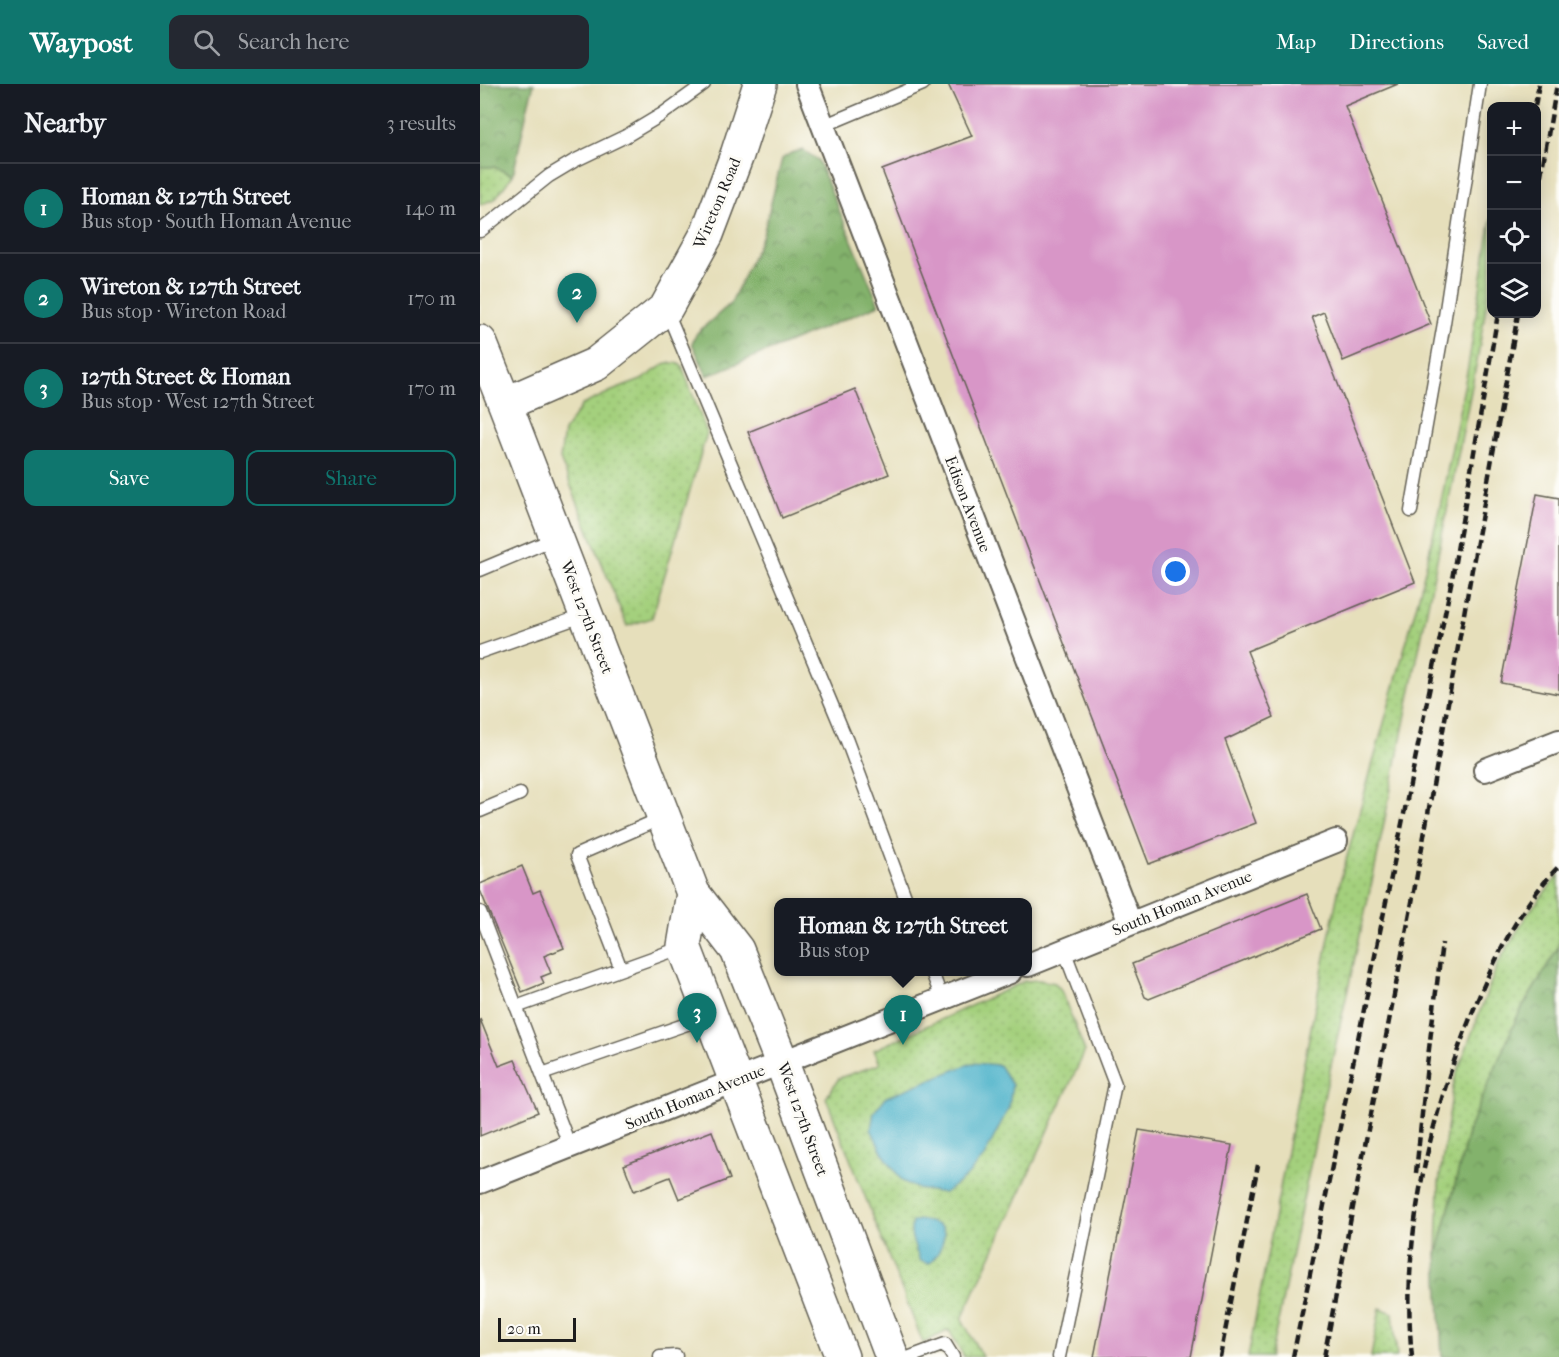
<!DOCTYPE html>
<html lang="en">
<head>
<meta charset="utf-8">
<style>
  :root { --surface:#171b24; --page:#242831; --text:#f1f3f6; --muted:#9ea1a6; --line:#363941; --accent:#0f766e }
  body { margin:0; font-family:"IM FELL French Canon",serif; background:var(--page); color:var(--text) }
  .controls { position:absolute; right:18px; top:18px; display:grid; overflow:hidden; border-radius:12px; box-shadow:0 3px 15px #0003 }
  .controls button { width:54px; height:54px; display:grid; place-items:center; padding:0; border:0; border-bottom:2px solid var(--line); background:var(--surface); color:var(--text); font:30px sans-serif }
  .scale { position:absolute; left:18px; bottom:15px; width:78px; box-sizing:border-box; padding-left:6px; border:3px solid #1c1c1c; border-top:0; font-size:16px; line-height:21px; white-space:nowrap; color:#1c1c1c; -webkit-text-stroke:4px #fdfcf7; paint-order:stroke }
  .you { position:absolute; left:696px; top:488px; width:21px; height:21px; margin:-15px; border:4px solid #fff; border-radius:50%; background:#1a73e8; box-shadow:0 0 0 9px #1a73e833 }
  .badge { display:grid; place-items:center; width:39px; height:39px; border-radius:50%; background:var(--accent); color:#fff; font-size:20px; font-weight:700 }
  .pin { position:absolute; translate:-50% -50px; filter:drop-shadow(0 2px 3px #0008) }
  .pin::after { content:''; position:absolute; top:32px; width:21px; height:18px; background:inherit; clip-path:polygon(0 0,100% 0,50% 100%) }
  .popup { position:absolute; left:294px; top:814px; width:258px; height:78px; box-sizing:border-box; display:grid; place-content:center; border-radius:12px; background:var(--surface); filter:drop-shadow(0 2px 4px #0005); font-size:20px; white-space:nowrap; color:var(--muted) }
  .popup b { font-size:22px; color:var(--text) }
  .popup::after { content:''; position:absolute; left:50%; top:100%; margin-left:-12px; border:12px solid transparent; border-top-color:var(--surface) }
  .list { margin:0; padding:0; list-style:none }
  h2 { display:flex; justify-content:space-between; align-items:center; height:78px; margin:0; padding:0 24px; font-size:26px }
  h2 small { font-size:20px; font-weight:400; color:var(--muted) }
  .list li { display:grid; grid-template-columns:39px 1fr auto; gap:18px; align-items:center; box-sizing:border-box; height:90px; padding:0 24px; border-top:2px solid var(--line) }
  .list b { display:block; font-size:22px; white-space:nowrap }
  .list p { margin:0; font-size:20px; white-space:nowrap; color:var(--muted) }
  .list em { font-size:20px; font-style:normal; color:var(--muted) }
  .actions { display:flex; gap:12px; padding:18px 24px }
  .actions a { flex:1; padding:14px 0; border:2px solid var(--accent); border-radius:12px; text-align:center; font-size:21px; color:var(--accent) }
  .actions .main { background:var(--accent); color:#fff }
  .icon { flex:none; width:33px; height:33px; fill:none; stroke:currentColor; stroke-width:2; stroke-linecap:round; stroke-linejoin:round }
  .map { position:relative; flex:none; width:1079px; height:1273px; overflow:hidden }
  header { display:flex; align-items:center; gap:36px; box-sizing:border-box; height:84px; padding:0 30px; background:var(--accent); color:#fff }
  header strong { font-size:28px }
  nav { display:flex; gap:33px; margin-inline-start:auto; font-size:21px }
  .search { width:420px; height:54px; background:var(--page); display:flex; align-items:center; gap:15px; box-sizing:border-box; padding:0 21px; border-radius:12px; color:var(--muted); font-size:22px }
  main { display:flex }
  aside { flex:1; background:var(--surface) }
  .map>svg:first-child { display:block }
  .grass { fill:url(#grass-dots); stroke:#60764c; stroke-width:1.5 }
  .forest { fill:url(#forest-crowns); stroke:#506744; stroke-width:1.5 }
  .water { fill:#4ab1c9; stroke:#336672; stroke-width:1.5 }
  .building { fill:#d896c7 }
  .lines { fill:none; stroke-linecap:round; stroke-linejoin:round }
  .lane-casing { stroke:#636054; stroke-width:15 }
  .street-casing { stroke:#636054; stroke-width:26 }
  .secondary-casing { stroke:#636054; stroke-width:36 }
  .lane { stroke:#fff; stroke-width:12 }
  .street { stroke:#fff; stroke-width:22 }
  .secondary { stroke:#fff; stroke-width:33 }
  .rail { stroke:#1c1c1c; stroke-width:4.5; stroke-dasharray:9 4.5; stroke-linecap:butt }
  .labels { text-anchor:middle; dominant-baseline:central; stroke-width:6; stroke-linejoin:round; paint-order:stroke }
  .street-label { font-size:16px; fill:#1c1c1c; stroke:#fdfcf7 }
</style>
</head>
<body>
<header>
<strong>Waypost</strong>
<div class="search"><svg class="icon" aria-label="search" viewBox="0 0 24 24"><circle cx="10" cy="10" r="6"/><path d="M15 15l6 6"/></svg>Search here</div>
<nav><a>Map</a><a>Directions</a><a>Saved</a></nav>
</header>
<main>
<aside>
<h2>Nearby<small>3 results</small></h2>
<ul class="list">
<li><span class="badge">1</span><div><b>Homan &amp; 127th Street</b><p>Bus stop · South Homan Avenue</p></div><em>140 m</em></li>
<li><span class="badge">2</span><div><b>Wireton &amp; 127th Street</b><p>Bus stop · Wireton Road</p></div><em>170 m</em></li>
<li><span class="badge">3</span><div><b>127th Street &amp; Homan</b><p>Bus stop · West 127th Street</p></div><em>170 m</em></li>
</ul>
<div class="actions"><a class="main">Save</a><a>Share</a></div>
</aside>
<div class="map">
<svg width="1079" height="1273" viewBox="0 0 1079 1273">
  <defs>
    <pattern id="grass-dots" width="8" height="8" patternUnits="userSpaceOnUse" patternTransform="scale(1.5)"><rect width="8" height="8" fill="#a4d07d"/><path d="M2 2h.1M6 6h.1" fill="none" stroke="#8db26b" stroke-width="1.8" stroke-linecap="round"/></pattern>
    <pattern id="forest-crowns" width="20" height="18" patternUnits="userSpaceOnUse" patternTransform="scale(1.5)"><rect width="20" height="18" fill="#83b26c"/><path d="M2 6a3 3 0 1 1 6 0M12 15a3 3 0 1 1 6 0" fill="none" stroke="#6a9058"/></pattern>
  </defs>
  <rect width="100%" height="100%" fill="#fdfcf7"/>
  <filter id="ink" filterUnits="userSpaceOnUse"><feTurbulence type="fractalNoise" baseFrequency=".0167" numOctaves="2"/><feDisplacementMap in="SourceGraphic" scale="12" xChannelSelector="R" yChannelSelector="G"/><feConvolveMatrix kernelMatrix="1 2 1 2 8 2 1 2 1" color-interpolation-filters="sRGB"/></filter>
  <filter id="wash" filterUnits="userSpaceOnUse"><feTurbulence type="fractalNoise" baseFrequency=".008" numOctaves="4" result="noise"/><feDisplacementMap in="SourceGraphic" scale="24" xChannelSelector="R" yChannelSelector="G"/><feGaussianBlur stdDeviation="1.35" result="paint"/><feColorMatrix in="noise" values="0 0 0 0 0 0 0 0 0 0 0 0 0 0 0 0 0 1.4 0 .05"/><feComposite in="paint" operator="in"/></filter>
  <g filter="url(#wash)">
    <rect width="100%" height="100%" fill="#e6dfbb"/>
    <path class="grass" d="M0,83H14L33,91L15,115L0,121Z
      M1011,134V192L997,277L896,779L846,1004L800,1228L790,1273H768L820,999L860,798L939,512L962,413L988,283Z
      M186,279H197L202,282L227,349L172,534L147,542L80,375L84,347L102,321L132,307L161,296Z
      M1079,791V862L1037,933L989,1045L957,1172L959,1099L974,997L1018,879L1048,829Z
      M559,896L575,899L581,906L605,967L482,1235L502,1273H484L469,1246L443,1259L346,1014L359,994L400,980L394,966L545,897Z
      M900,1224L913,1229L917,1273H891Z"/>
    <path class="forest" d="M0,0H54L49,18L33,91L14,83H0Z
      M323,66L338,76L399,221L227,292L212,259L217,249L251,219L283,151L302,75L311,69Z
      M1079,862V1273H962L957,1172L989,1045L1037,933Z"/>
    <path class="water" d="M492,979L519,981L532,1001L529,1023L504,1073L485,1094L464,1109L438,1105L422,1097L402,1068L391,1045L394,1028L406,1013Z
      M438,1136C444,1137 452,1138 458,1141C472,1148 457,1173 449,1180L440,1177C436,1165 428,1151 432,1138Z"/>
    <g id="blocks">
      <path class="building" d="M468,0H918L865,22L951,240L863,277L844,228L832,233L935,498L767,567L794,633L745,656L776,739L669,780L402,86L492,52Z
        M375,305L409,390L302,434L268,348Z
        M1057,410L1079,414V610L1021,599Z
        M42,782L53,809L60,806L84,864L64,872L71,889L61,893L64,899L42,908L0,806V800Z
        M827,810L841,845L669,915L665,913L652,880Z
        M0,935L19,982L35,976L58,1028L0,1052Z
        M659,1046L752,1061L711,1273H614Z
        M232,1047L250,1095L199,1115L190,1093L154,1107L144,1081Z"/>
    </g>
  </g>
  <g filter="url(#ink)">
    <use href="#blocks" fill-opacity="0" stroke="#636054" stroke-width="1.5"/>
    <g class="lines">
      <defs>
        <path id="lane" d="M343,42L443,0
          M0,147L69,92L94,77L146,52L181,31L224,0
          M186,225L367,657L427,818
          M931,427L964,239L1000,0
          M0,486L76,454
          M0,568L105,531
          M0,727L40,710
          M0,828L90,1063
          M141,885L97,771L182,734
          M452,888L462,915
          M36,923L203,863
          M62,990L230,932
          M180,1273L196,1272
          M430,1273L465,1260L473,1273
          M579,1273L635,1000L584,866"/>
        <path id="street" d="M327,0L650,839
          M1005,686L1079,657
          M548,881L856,757
          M0,1098L530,888"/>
        <path id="secondary" d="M0,258L25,320L213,809L257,866L302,979L412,1273
          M25,320L116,280L186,224L227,150L257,71L280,0
          M213,809L204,862L362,1273"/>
      </defs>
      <use href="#lane" class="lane-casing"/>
      <use href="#street" class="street-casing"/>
      <use href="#secondary" class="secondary-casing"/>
      <use href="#lane" class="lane"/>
      <use href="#street" class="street"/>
      <use href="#secondary" class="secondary"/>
      <path class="rail" d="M1055,22L1059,0
        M1056,119L1077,0
        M936,1089L947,981L962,859
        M740,1273L778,1081
        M813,1273L972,495L1018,230
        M844,1273L933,813L1038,230
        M932,1273C920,1154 950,1031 995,922C1016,872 1041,821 1079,782"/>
    </g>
  </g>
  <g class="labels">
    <g class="street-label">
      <text transform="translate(237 119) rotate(-67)">Wireton Road</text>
      <text transform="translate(488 420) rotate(69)">Edison Avenue</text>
      <text transform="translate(107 533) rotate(69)">West 127th Street</text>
      <text transform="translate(702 819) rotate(-22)">South Homan Avenue</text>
      <text transform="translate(215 1013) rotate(-22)">South Homan Avenue</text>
      <text transform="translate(323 1035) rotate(70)">West 127th Street</text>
    </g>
  </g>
</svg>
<div class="controls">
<button>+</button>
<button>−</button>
<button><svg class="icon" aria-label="locate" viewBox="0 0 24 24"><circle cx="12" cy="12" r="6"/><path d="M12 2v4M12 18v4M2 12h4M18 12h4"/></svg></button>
<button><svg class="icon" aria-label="layers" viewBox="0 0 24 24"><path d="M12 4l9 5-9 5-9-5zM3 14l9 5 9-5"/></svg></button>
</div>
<div class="scale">20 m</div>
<div class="you"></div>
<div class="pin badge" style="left:423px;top:961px">1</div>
<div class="popup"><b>Homan &amp; 127th Street</b>Bus stop</div>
<div class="pin badge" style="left:97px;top:239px">2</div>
<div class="pin badge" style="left:217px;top:959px">3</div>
</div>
</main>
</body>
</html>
